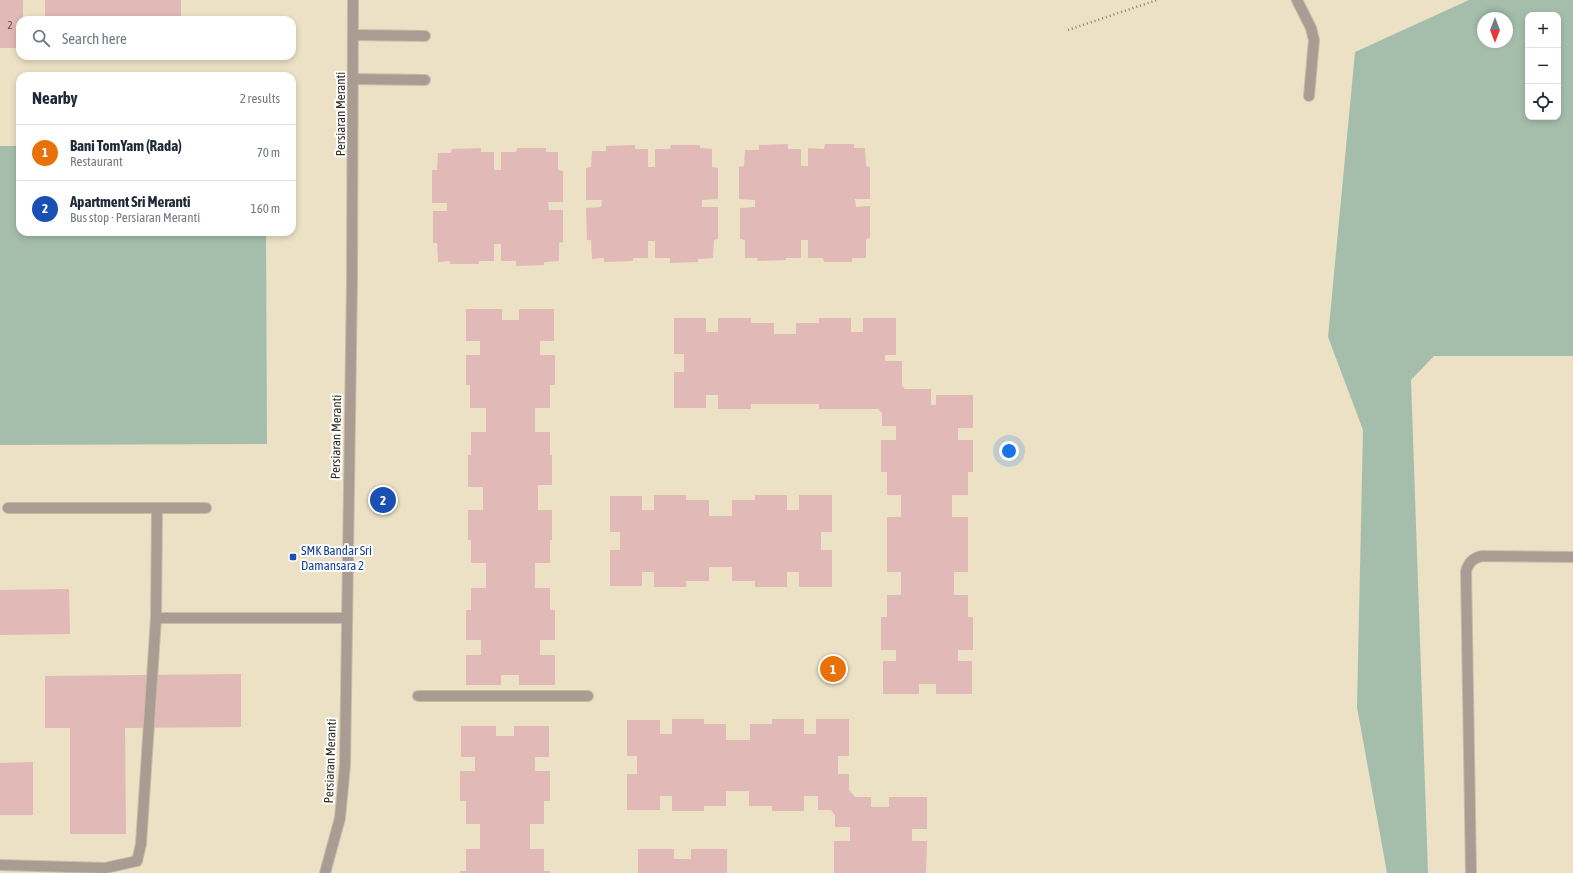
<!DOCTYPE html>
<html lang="en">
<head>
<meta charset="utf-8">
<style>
  :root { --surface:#fff; --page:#f2f2f3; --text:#1f2937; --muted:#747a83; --line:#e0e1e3; --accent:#db2777 }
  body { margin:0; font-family:"Asap Condensed",sans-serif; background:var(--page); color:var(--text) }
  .controls { position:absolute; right:12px; top:12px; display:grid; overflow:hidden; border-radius:8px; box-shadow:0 2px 6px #0003 }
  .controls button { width:36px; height:36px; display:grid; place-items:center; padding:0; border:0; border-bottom:1px solid var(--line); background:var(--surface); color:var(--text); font:20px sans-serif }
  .compass { position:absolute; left:1477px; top:12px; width:36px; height:36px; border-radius:50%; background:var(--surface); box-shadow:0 2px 6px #0003; rotate:180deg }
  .you { position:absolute; left:1009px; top:451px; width:14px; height:14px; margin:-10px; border:3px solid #fff; border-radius:50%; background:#1a73e8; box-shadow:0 0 0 6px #1a73e833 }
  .badge { display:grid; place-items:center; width:26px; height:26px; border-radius:50%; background:var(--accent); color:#fff; font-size:13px; font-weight:700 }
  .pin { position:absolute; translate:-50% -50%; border:2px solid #fff; box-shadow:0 1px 4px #0006 }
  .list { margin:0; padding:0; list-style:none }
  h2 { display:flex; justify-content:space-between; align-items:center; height:52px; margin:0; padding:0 16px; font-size:17px }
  h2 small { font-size:13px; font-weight:400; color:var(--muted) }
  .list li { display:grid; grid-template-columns:26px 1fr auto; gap:12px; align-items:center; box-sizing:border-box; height:56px; padding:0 16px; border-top:1px solid var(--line) }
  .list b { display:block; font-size:15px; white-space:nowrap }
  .list p { margin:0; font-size:13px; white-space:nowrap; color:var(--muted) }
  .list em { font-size:13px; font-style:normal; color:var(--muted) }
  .icon { flex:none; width:22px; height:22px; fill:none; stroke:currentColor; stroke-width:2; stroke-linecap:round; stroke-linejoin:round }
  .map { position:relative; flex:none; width:1573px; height:873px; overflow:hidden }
  .search { position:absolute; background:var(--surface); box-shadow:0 2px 6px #0003; left:16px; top:16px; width:280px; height:44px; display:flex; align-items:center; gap:10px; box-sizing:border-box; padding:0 14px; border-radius:12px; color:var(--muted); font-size:15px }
  .panel { position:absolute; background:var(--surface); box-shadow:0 2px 6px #0003; left:16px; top:72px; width:280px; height:164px; border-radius:12px }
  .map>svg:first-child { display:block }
  .green { fill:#a5beab; fill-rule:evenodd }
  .building { fill:#e1b9b6 }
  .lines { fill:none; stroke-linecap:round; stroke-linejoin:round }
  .service-casing { stroke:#c7bda5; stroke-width:12 }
  .tertiary-casing { stroke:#c7bda5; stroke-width:12 }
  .path { stroke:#88806e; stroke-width:2.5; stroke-dasharray:1 3; stroke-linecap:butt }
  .service { stroke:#a99c92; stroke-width:10 }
  .tertiary { stroke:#a99c92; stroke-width:10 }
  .transit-dot { fill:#1a4fb4; stroke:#fff; stroke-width:1.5 }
  .labels { text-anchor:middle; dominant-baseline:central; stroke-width:4; stroke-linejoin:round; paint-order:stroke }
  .number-label { font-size:11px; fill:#5f5249 }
  .street-label { font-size:13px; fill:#342f25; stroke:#fff }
  .transit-label { font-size:13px; fill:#164399; stroke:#fff; text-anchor:start }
</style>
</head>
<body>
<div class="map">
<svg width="1573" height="873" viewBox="0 0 1573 873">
  <rect width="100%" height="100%" fill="#ece1c5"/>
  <path class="green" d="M1469,0H1573V356H1434L1411,380L1428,873H1387L1357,707L1363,430L1328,337L1355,52ZM1528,15H1558V117H1528ZM1483,18H1507V42H1483Z
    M0,146H20V232H266L267,444L0,445Z"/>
  <path class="building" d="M0,0H23V20H20V30H17V48H0Z
    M45,0H181V18H175V20H49V18H45Z
    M788,144V149H801V166H808V148L824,149L825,144H854V148H865L866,166L870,167V199H855L856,207L870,206V238L866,239V258H852V262H824L823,258H808V240H801V258H786V260L758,261L757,258H745V240L740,239V208L755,207V200L739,199V167L744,166L745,150H759V145Z
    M635,145V149H648V167H655V149H670L671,145H700V148L712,149V167L718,168V199L702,200V207H718V239L714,240L713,258L698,259V262L670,263V258H655V241H648V258H633V261L604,262V258L592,259L591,240H587L586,208L601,207L602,200H586V168L591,167L592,151H606V146Z
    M481,148V152H494V170H501V152H516L517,148H546V152H558V170L563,171V202H548L549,210H563V242L559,243V261L544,262V265L516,266V261H501V244H494V261H479V264H450V261L438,262L437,243H433V211H447V203H432V170H437L438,153H451L452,149Z
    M466,309H502V320H519V309H554V341H540V355H555V385H550V408H535V432H550V455H552V485H538V510H552V540H550V563H535V588H550V610H555V640H540V655H555V685H519V675H501V685H466V655H481V640H466V610H471V588H486V563H471V540H468V510H483V487H468V455H471V432H486V408H470V385H466V355H480V341H466Z
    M674,318H706V332H718V318H751V323H774V334H796V323H819V318H851V332H863V318H896V355H885V361H902V386L905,389H931V405H936V395H973V428H958V440H973V472H968V495H952V517H968V572H954V595H968V617H973V650H958V661H972V694H936V684H919V694H883V661H896V650H881V617H887V595H901V572H887V517H901V495H887V472H881V440H896V426H882V413L878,409H819V404H751V409H718V395H706V408H674V372H684V354H674Z
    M654,495H686V500H709V516H732V500H755V495H787V510H799V495H832V532H821V550H832V587H799V572H787V587H755V581H732V567H709V581H686V587H654V572H642V586H610V550H620V532H610V496H642V510H654Z
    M69,589L70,634L0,635V590Z
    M241,674V727L125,728L126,834H70V728H45V676Z
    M672,719H704V724H726V740H750V724H772V719H804V734H816V719H849V756H838V774H849V790L855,797H871V807H889V797H927V829H912V841H927L926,873H834V841H850V827H835V815L831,810H818V796H804V811H772V806H749V791H726V806H704V811H672V796H660V810H627V774H637V756H627V720H660V734H672Z
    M461,726H496V736H514V726H549V757H535V771H550V801H544V824H530V849H544V871H550V873H460V871H466V849H480V824H466V801H460V771H475V757H461Z
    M33,762V815H0V763Z
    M638,849H674V859H691V849H727V873H638Z"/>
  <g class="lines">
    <defs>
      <path id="service" d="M1297,0L1311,28L1314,40L1309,96
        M353,35L425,36
        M353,79L425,80
        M8,508H206
        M156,618L157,509
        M418,696H588
        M0,865L105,868L137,861L141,844L156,618H346
        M1471,873L1466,571C1469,562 1473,558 1482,556L1573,557"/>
      <path id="tertiary" d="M325,873L340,818L345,765L352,280L353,0"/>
    </defs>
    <use href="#service" class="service-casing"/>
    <use href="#tertiary" class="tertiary-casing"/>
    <path class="path" d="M1068,30L1157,0"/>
    <use href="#service" class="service"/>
    <use href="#tertiary" class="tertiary"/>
  </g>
  <rect class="transit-dot" x="289" y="553" width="8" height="8" rx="2"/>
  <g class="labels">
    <g class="number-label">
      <text x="10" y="25">2</text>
    </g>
    <g class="street-label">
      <text transform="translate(340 114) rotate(-90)">Persiaran Meranti</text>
      <text transform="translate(336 437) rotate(-89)">Persiaran Meranti</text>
      <text transform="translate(330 761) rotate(-88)">Persiaran Meranti</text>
    </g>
    <g class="transit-label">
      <text x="301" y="550">SMK Bandar Sri<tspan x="301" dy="15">Damansara 2</tspan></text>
    </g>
  </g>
</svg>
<div class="controls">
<button>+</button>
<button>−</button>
<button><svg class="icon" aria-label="locate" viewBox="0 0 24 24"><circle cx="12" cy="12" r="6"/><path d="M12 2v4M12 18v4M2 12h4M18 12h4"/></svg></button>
</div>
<svg class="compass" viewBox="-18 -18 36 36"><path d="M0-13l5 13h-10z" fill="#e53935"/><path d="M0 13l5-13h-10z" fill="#747a83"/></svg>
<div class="you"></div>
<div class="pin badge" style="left:833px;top:669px;background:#e8710a">1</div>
<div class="pin badge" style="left:383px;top:500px;background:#1a4fb4">2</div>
<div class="search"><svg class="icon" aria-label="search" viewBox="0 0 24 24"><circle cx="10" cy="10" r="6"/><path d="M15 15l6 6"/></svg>Search here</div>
<section class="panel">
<h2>Nearby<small>2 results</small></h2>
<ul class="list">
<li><span class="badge" style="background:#e8710a">1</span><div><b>Bani TomYam (Rada)</b><p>Restaurant</p></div><em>70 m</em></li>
<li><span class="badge" style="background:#1a4fb4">2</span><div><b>Apartment Sri Meranti</b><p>Bus stop · Persiaran Meranti</p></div><em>160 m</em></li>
</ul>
</section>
</div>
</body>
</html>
